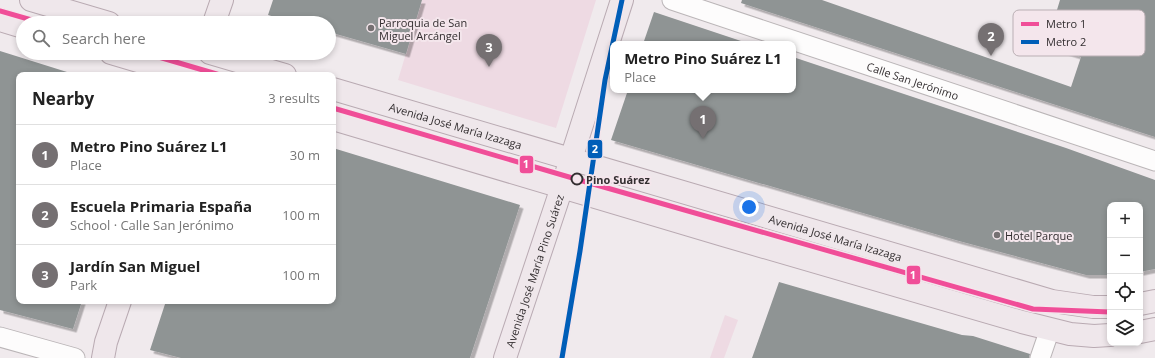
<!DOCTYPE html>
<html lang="en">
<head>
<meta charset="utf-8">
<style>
  :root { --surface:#fff; --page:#f2f2f2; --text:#222; --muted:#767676; --line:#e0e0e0; --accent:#757072 }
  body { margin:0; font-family:"Open Sans",sans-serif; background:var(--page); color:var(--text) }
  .controls { position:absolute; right:12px; bottom:12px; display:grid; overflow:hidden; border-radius:8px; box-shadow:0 2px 6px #0003 }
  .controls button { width:36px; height:36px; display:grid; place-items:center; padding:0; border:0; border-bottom:1px solid var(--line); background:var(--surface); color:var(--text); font:20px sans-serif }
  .you { position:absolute; left:749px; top:207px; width:14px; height:14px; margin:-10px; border:3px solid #fff; border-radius:50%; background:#1a73e8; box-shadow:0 0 0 6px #1a73e833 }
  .badge { display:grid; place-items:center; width:26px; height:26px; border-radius:50%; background:var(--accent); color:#fff; font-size:13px; font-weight:700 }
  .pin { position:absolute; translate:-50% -33px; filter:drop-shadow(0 1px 2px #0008) }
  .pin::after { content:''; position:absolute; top:21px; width:14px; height:12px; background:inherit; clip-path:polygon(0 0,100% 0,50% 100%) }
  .popup { position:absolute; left:610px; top:41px; width:186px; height:52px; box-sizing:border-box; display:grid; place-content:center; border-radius:8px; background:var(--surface); filter:drop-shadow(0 1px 3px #0005); font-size:13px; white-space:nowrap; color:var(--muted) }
  .popup b { font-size:15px; color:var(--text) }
  .popup::after { content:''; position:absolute; left:50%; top:100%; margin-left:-8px; border:8px solid transparent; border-top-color:var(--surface) }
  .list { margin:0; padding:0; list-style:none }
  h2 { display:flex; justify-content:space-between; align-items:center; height:52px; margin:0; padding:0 16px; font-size:17px }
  h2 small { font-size:13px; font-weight:400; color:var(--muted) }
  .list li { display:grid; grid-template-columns:26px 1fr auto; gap:12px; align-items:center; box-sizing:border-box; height:60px; padding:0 16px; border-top:1px solid var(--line) }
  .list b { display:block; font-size:15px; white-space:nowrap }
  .list p { margin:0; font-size:13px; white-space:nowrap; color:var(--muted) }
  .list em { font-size:13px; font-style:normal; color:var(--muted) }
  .icon { flex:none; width:22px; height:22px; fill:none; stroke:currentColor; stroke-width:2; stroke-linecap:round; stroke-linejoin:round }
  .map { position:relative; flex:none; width:1155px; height:358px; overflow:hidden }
  .search { position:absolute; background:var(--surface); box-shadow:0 2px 6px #0003; left:16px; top:16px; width:320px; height:44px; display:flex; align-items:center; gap:10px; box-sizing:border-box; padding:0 14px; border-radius:22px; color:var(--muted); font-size:15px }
  .panel { position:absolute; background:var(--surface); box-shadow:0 2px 6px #0003; left:16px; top:72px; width:320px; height:232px; border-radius:8px }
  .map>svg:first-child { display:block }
  .green { fill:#eedae3 }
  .building { fill:#8f9494; filter:url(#shadow) }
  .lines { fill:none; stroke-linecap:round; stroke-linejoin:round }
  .minor-casing { stroke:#bab5b7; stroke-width:21 }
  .major-casing { stroke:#b9aab2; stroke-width:24 }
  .minor { stroke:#fdfcfc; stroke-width:19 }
  .major { stroke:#efe7eb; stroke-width:22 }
  .metro-1-casing { stroke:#f4e6ec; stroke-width:8 }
  .metro-2-casing { stroke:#f4e6ec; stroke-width:8 }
  .metro-1 { stroke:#f04e98; stroke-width:5 }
  .metro-2 { stroke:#005eb8; stroke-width:5 }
  .poi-dot { fill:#757072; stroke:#f4e6ec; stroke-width:1.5 }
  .stop-dot { fill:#f4e6ec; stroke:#332e30; stroke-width:2 }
  .labels { text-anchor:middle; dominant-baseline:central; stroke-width:4; stroke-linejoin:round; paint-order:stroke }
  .poi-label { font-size:11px; fill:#332e30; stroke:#f4e6ec; text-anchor:start }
  .street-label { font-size:11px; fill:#332e30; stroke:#f4e6ec }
  .stop-label { font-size:11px; font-weight:bold; fill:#332e30; stroke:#f4e6ec; text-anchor:start }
  .key { fill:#f4e6ec; stroke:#baafb4; stroke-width:1 }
  .key-label { font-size:11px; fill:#332e30 }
  .line-badge { stroke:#f4e6ec; stroke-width:1.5 }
  .badge-label { font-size:11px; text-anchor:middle; font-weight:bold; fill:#fff }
</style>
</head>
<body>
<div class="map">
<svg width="1155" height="358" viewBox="0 0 1155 358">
  <defs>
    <filter id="shadow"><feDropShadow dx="3.5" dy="3.5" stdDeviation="0" flood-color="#0004"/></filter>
  </defs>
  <rect width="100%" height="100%" fill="#f0eaed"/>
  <path class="green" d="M422,0H596L556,128L398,80Z
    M725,315L738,320L724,358H710Z"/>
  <path class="building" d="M273,0H422L406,54L329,32V23H295L268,15Z
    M742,0H822L1071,87L1081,57L1046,46L1060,0H1155V137L741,3Z
    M654,12L741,41V44H643Z
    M0,51L67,72V75H19V301H82L73,329L0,310Z
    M793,57L1066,148L1155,180V269L1140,272V205H1110V275H1086L959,241L611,140L628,90H793Z
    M333,148L520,205L470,358H181L150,350L166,301H333Z
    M779,282L962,335L973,336L1030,354L1029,358H752Z"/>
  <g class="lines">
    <defs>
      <g id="minor">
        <path id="s1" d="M672,0L1155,161"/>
        <path d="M0,337L75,358"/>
        <path d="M1040,358L1050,329"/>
      </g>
      <g id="major">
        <path d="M31,0L109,23"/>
        <path d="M0,20L23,27"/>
        <path d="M214,23L222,0"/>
        <path d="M111,53L185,75"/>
        <path d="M210,53L285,75"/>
        <path id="s2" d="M333,89L1052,301L1093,307H1110"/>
        <path d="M333,119L723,235L1022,322L1070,334L1094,336L1110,335"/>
        <path d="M1140,304L1155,301"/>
        <path d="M1140,332L1155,329"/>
        <path d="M103,358L106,342L120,301"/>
        <path id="s3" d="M505,358L562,187L622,0"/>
      </g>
    </defs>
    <use href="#minor" class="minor-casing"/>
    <use href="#major" class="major-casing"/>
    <use href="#minor" class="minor"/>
    <use href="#major" class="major"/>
    <defs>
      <path id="metro-1" d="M0,11L42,23
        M145,53L220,75
        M333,108L593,184L1033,309L1110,312"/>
      <path id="metro-2" d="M562,358L580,251L605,80L622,0"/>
    </defs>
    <use href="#metro-1" class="metro-1-casing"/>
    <use href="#metro-2" class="metro-2-casing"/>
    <use href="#metro-1" class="metro-1"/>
    <use href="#metro-2" class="metro-2"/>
  </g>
  <g class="poi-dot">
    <circle cx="371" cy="28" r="4"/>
    <circle cx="997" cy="235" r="4"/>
  </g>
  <circle class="stop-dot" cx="577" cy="179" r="5.5"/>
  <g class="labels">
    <g class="poi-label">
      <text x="379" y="22">Parroquia de San<tspan x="379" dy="13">Miguel Arcángel</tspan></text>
      <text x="1005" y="235">Hotel Parque</text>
    </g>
    <g class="street-label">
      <text stroke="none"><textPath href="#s1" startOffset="254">Calle San Jerónimo</textPath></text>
      <text stroke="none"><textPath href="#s2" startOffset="128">Avenida José María Izazaga</textPath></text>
      <text stroke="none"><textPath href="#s2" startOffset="524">Avenida José María Izazaga</textPath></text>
      <text stroke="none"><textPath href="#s3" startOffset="92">Avenida José María Pino Suárez</textPath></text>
    </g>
    <g class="stop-label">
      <text x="586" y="179">Pino Suárez</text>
    </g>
  </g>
  <rect x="1013" y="10" width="132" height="46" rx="6" class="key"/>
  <rect x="1021" y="22" width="18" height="4" fill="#f04e98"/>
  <rect x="1021" y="40" width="18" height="4" fill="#005eb8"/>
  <g class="key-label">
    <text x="1046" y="28">Metro 1</text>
    <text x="1046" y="46">Metro 2</text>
  </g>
  <g class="line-badge">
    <rect x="587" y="139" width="16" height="20" rx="4" fill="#005eb8"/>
    <rect x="519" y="155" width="15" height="19" rx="4" fill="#f04e98"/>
    <rect x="906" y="265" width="15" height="20" rx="4" fill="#f04e98"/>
  </g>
  <g class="badge-label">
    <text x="595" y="153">2</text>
    <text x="526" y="168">1</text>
    <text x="913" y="279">1</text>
  </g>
</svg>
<div class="controls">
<button>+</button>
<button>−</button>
<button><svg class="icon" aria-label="locate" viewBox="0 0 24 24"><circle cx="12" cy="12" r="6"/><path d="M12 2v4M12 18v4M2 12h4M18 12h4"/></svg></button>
<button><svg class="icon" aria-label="layers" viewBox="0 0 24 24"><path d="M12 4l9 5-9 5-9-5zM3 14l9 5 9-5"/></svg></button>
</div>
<div class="you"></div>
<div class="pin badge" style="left:703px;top:139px">1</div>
<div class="popup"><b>Metro Pino Suárez L1</b>Place</div>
<div class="pin badge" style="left:991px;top:56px">2</div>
<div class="pin badge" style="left:489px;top:67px">3</div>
<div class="search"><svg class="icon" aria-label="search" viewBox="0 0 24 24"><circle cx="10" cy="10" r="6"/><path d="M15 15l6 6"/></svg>Search here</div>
<section class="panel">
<h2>Nearby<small>3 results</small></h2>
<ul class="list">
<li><span class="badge">1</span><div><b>Metro Pino Suárez L1</b><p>Place</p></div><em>30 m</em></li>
<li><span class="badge">2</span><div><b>Escuela Primaria España</b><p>School · Calle San Jerónimo</p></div><em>100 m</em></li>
<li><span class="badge">3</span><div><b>Jardín San Miguel</b><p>Park</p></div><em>100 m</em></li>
</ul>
</section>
</div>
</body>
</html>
